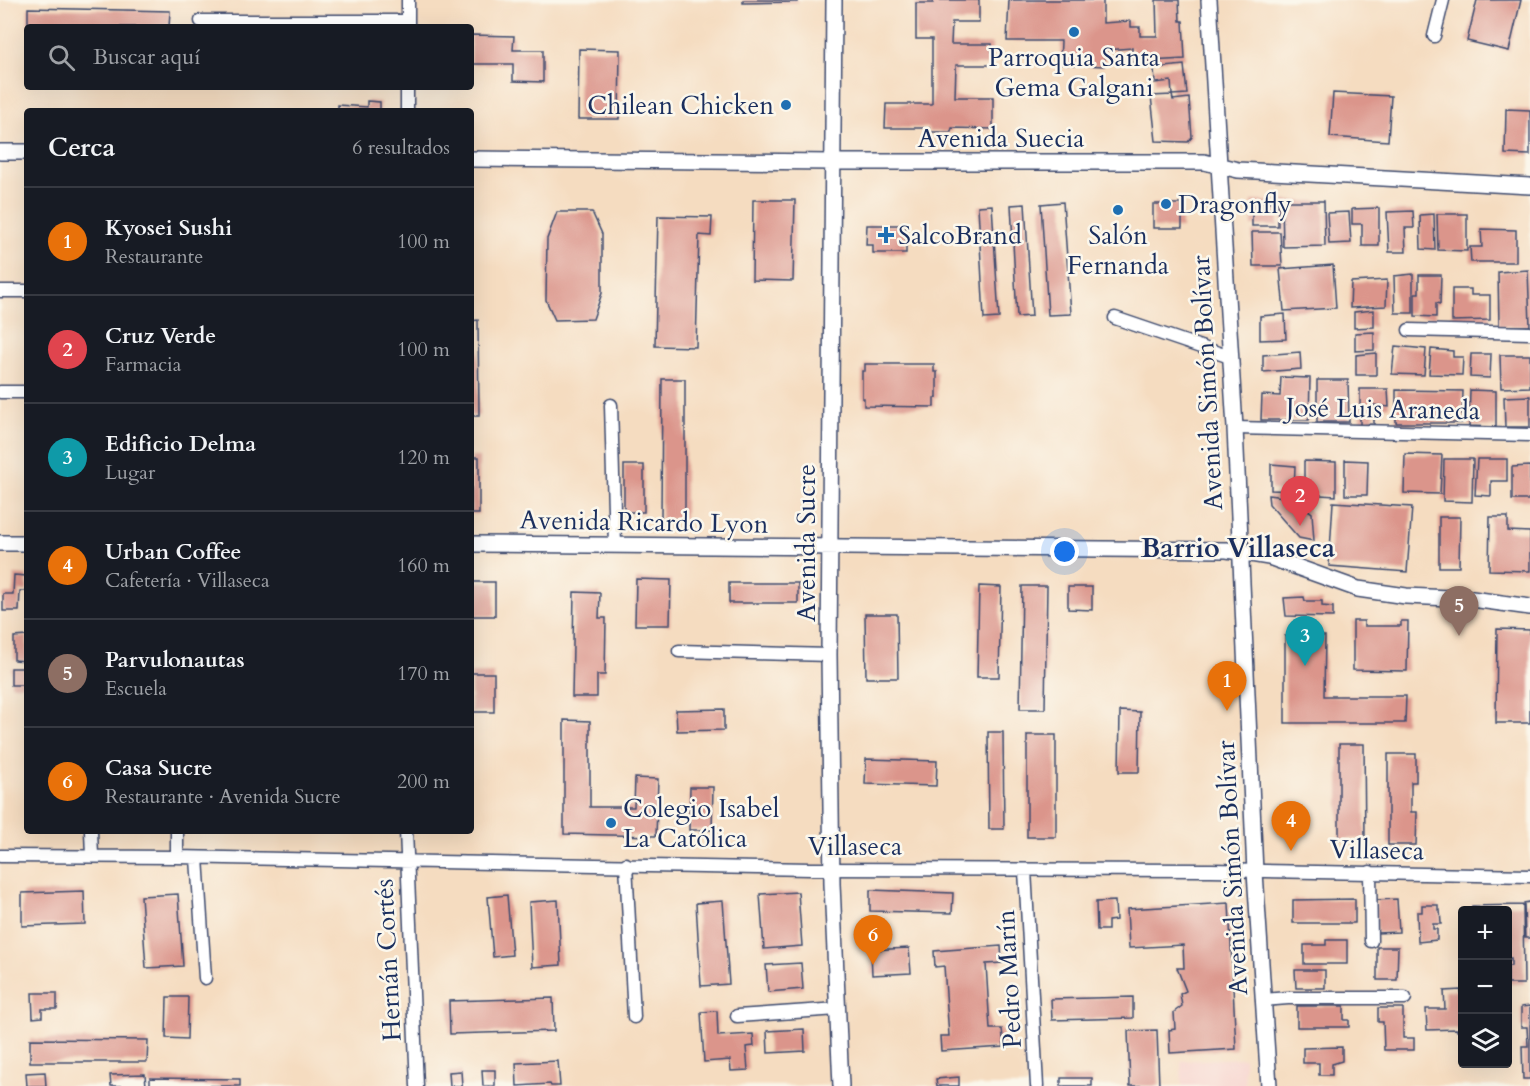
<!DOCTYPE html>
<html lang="es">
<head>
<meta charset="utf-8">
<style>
  :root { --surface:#171b24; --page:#20242c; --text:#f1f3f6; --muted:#9ea1a6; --line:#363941; --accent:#db2777 }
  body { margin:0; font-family:Cardo,serif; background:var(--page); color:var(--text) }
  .controls { position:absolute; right:18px; bottom:18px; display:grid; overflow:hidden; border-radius:6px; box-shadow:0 6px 24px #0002 }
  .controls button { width:54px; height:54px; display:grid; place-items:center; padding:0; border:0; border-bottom:2px solid var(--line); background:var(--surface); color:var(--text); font:30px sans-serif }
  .you { position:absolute; left:1065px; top:552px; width:21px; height:21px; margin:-15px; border:4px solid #fff; border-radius:50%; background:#1a73e8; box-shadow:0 0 0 9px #1a73e833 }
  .badge { display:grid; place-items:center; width:39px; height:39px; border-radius:50%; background:var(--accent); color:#fff; font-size:20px; font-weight:700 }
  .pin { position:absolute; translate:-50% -50px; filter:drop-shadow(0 2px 3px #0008) }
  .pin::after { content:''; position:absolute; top:32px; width:21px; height:18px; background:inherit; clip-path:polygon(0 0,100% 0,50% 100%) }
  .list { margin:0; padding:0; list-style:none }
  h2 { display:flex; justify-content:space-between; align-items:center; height:78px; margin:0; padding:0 24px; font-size:26px }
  h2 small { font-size:20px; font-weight:400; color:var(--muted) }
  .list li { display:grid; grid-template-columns:39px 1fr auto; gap:18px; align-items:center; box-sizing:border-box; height:108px; padding:0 24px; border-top:2px solid var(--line) }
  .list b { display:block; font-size:22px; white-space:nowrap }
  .list p { margin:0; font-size:20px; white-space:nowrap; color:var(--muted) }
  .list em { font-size:20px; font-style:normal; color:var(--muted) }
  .icon { flex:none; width:33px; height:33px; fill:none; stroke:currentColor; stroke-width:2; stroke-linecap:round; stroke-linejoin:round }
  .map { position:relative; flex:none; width:1530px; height:1086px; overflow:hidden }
  .search { position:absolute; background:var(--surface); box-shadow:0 6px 24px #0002; left:24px; top:24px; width:450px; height:66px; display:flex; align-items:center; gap:15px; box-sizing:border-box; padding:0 21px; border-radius:6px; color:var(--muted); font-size:22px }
  .panel { position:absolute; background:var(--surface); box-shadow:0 6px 24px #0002; left:24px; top:108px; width:450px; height:726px; border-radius:6px }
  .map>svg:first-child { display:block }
  .built { fill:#f7d0cb }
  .building { fill:#db958b }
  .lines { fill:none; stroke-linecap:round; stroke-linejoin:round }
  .minor-casing { stroke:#3c496d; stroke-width:15 }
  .tertiary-casing { stroke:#3c496d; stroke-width:18 }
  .minor { stroke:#fff; stroke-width:12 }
  .tertiary { stroke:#fff; stroke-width:15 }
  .poi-dot { fill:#1f6fb2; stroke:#fbf7ec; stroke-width:2 }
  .labels { text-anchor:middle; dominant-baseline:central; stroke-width:5; stroke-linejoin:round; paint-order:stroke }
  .poi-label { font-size:26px; fill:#1b2f5e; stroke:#fbf7ec; text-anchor:start }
  .street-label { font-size:26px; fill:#1b2f5e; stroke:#fbf7ec }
  .neighbourhood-label { font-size:27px; font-weight:bold; fill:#1b2f5e; stroke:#fbf7ec }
</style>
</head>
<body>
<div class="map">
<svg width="1530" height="1086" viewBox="0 0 1530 1086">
  <rect width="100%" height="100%" fill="#fbf7ec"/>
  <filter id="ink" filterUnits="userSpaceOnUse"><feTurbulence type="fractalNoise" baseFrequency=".0167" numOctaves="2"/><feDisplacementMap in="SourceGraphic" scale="12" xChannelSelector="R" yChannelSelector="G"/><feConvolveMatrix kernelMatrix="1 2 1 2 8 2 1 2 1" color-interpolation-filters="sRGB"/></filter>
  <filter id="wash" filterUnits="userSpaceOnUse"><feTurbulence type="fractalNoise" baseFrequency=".008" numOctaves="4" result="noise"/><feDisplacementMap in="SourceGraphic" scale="24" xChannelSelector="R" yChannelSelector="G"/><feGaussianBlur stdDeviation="1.35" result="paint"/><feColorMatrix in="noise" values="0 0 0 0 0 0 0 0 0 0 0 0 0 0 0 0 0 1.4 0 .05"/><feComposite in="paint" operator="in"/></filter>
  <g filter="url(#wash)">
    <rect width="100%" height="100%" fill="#f5dcc0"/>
    <path class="built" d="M1244,1058L1245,1086H1182L1181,1061Z"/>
    <g id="blocks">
      <path class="building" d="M743,0H797V2L743,3Z
        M933,0H979V22H952L951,44H992V65H956L955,97H993V129L952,128L951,132H929V128H885L886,104H932V39H916V3H933Z
        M1009,0H1103V23L1131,21V27H1140V36H1157L1156,0H1179L1180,21H1183L1185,59L1132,62V48L1105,50L1104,66L1060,64L1061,41H1007Z
        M1477,0H1521L1509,51L1467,41Z
        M28,8L170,11L169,27H28Z
        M471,35L514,36L513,50H543V82L513,81V64H471Z
        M579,49L620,50L619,119H578Z
        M1184,65L1187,94L1172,95L1171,81L1155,83L1154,68Z
        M1333,93L1391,96L1388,141L1330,137Z
        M1172,95L1173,100L1189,98L1192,137L1188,142L1156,141L1151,96Z
        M367,101L380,102V111H338V105L367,107Z
        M1506,109L1530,110V155L1505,154Z
        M753,200H795L793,281L752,280Z
        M1252,201L1278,202V226H1252Z
        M1282,201H1324L1325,246L1283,247Z
        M1063,202L1071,314L1048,315L1041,204Z
        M1025,204L1032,316L1017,317L1011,205Z
        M1153,204H1182V228H1153Z
        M992,205L999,318L984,319L978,206Z
        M1379,208V246H1362V224H1352V209Z
        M1413,211L1414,228H1405L1406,252H1389L1387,212Z
        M557,212H592L602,234V293L593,319L555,320L546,300L547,239Z
        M1349,212L1351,243L1329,244L1327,213Z
        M1434,214L1435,250L1421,249L1420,215Z
        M1437,214H1467V251L1438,250Z
        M658,216L712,217L711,236L699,235L696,347L655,346Z
        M867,225H906V253H873V245H866Z
        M1481,229L1516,230V262H1471L1470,247H1482Z
        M1252,232H1280L1282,266H1253Z
        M1333,265L1336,308L1284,311L1280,269Z
        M1528,270L1530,326H1499L1498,272Z
        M1413,274V313H1395L1394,276Z
        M1419,275H1441L1440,304L1436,303V317L1415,316V293H1419Z
        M1387,280L1386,306L1350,308L1351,282Z
        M1452,289H1471V295H1490V320L1452,321Z
        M1374,310V327L1354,328V312Z
        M1285,314L1286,339L1260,340V316Z
        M478,320L479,416H471V321Z
        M1374,332V350L1355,351V333Z
        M1395,346L1426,349L1424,375L1392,374Z
        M1431,349L1453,351V357H1463L1462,375L1429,374Z
        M1300,352L1301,369L1263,372V355Z
        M1376,353V375H1356V355Z
        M1471,354H1491L1490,378L1470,377Z
        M1500,355H1530V387L1501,388Z
        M865,364H934V372H937V398H934V407L864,406V398H862V371H865Z
        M1281,377L1310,378L1309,420H1261L1262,395L1280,396Z
        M662,379H685V519H661Z
        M1317,380H1348L1349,422H1317Z
        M1360,389H1388L1389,407L1374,405V424L1360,425Z
        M1396,390L1463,391L1462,423H1396Z
        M1470,390L1496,391V427L1469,426Z
        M1530,396V427H1505L1504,397Z
        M1405,454L1442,455L1440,494L1404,493Z
        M471,457H479V514H471Z
        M1444,459H1473L1472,502L1443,501Z
        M1477,459H1507V481H1491V496L1475,495Z
        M1345,460L1368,461L1367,495H1345Z
        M1304,461L1336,462V496L1304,494Z
        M1271,464L1295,466L1294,491L1271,490Z
        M624,465H644V512H624Z
        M1530,466V500H1512V467Z
        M1268,495L1292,498L1312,513L1314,541L1299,538L1269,504Z
        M1333,502L1412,507L1407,572L1329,566Z
        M1439,517H1460L1459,567H1439Z
        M1490,517H1508V531L1530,532V571L1489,570Z
        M14,575L27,576V591H20L19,611H3V594H13Z
        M636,579L671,580L670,625H635Z
        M471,582H495V616H471Z
        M729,583H798V603H729Z
        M979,586L1001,587L999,677H977Z
        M1022,586H1047L1045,709H1020Z
        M1068,587H1092V610L1068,609Z
        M574,592L600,593L599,618H606L605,675H597V697H572Z
        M1304,597L1305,601H1322V606L1333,607V617L1286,616L1284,598Z
        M865,614H897L898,678H866Z
        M1353,621H1364V626H1401V621H1408L1407,671L1353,670Z
        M1497,629L1530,630V723H1496Z
        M27,636V661L14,660V637Z
        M1285,636H1325L1324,696H1406L1405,723H1285Z
        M11,668H27V685H11Z
        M471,673H494V712H471Z
        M724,709V730L677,731L676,710Z
        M1120,711L1140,712L1139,772H1119Z
        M564,720L590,721V807H634L635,778L658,779L656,836L564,834Z
        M988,732H1003L1004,829H989Z
        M1027,735H1056V837H1027Z
        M1339,744H1364L1365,839H1339Z
        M1388,754H1416V782H1411V812H1417L1416,845H1388Z
        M866,759L937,761L936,786L865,784Z
        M690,787H713L712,830H689Z
        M870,890L953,893L952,913L870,911Z
        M84,891L85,924L22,926V893Z
        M798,892L802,946L764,949L760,894Z
        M178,894L183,966L146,968L141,896Z
        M507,895L512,955L493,957L488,897Z
        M1355,899V923H1293V900Z
        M1397,899L1399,932L1377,933L1376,900Z
        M558,900L561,965L532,967L529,902Z
        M723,901L729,984L701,986L696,903Z
        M1115,901L1116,920L1108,921V930H1097L1096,902Z
        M1530,902V938H1525L1524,903Z
        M1229,903L1236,1049L1170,1053L1169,1030L1175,1029L1174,1012L1182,1006L1180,994L1186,991L1177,968H1184L1183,945L1129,948L1127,909Z
        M1422,905H1438V910H1440L1441,924H1433V929H1437V940L1418,942L1417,912H1422Z
        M1523,905L1524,984H1508V966H1511V958H1508V910H1472V906Z
        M1326,940H1347V964H1304V945H1326Z
        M1001,946L1002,963L986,964L990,1029H1002L1004,1047L941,1051L940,1036H949L944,966L935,967L934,951Z
        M1377,947H1398L1397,980H1377Z
        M909,948L911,973L872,975L871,950Z
        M801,963L803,989L768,992L766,965Z
        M1295,970H1325V988H1296Z
        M1461,990L1462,1031H1457V1029L1427,1030L1426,1009H1445L1444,991Z
        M32,993H57V1009H42V1017L33,1018Z
        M167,997H188L187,1039L166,1038Z
        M1133,997V1018L1052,1020L1051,999Z
        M553,998L554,1031L450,1034L449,1001Z
        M1297,1006H1344V1020H1349V1027H1297Z
        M1530,1006V1079H1523L1522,1046H1528L1527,1027H1521V1007Z
        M1378,1008H1403V1038H1414V1050H1384L1383,1022H1378Z
        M717,1011L718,1036L753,1034L754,1046L746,1047L748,1070L731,1071L730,1060L704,1062L701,1012Z
        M804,1029L805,1051L768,1053L767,1031Z
        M1157,1030L1159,1086H1130L1128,1031Z
        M30,1039L148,1040L147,1062H30Z
        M1342,1047V1061L1332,1064V1075H1319V1063H1303V1048Z
        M558,1061L560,1086H551L550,1084L517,1086L516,1063Z
        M482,1070H495V1086H483Z
        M461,1071L462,1086H450L449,1072Z
        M45,1072L46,1086H27L26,1073Z
        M145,1074L146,1086H111L110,1075Z
        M959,1077V1086H937L936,1079Z
        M150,1078L240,1079V1086H150Z
        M1061,1078H1092V1086H1061Z"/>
    </g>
  </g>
  <g filter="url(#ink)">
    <use href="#blocks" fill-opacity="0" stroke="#3c496d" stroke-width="1.5"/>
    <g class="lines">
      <defs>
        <path id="minor" d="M201,21H408
          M408,27V0
          M1434,36L1443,0
          M407,111V87
          M0,291H27
          M1115,318L1230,357
          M1409,330L1530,333
          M0,392H27
          M611,405L615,546
          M1235,428L1530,435
          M679,651L829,655
          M91,831L92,856
          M406,831L417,1086
          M0,856L177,857L811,869L1211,870L1530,876
          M177,857V831
          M197,858L205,978
          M626,864L634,1017
          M1025,870L1037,1086
          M1370,872L1371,941
          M1263,1000L1288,998H1405
          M737,1016L838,1009"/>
        <path id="tertiary" d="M834,0L829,655L832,884L841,1086
          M1209,0L1235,428L1255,872L1269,1086
          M0,152H27
          M471,159L833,162H1204L1238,170L1530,186
          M0,543H27
          M471,544L1227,550L1269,557L1358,589L1406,596L1472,599L1530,607"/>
      </defs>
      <use href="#minor" class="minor-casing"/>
      <use href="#tertiary" class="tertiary-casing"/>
      <use href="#minor" class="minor"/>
      <use href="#tertiary" class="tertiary"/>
    </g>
  </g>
  <g class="poi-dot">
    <circle cx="1074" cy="32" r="6"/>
    <circle cx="786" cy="105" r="6"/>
    <circle cx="1166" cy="204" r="6"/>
    <circle cx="1118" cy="210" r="6"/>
    <path d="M883 226h6v6h6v6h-6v6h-6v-6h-6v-6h6z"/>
    <circle cx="611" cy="823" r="6"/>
  </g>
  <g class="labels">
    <g class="poi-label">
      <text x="1074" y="57" text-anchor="middle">Parroquia Santa<tspan x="1074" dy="30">Gema Galgani</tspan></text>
      <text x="774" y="105" text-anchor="end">Chilean Chicken</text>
      <text x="1178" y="204">Dragonfly</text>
      <text x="898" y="235">SalcoBrand</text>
      <text x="1118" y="235" text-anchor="middle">Salón<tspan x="1118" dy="30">Fernanda</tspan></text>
      <text x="623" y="808">Colegio Isabel<tspan x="623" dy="30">La Católica</tspan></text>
    </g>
    <g class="street-label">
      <text x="1001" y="138">Avenida Suecia</text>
      <text transform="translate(1207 383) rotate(-93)">Avenida Simón Bolívar</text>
      <text transform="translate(1383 409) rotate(1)">José Luis Araneda</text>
      <text transform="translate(644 522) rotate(1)">Avenida Ricardo Lyon</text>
      <text transform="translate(806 543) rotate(-90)">Avenida Sucre</text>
      <text x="855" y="846">Villaseca</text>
      <text transform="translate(1377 850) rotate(1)">Villaseca</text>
      <text transform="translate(1232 868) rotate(-93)">Avenida Simón Bolívar</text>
      <text transform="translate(388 960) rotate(-93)">Hernán Cortés</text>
      <text transform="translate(1009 979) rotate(-93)">Pedro Marín</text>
    </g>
    <g class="neighbourhood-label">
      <text x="1238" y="548">Barrio Villaseca</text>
    </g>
  </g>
</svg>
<div class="controls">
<button>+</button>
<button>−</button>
<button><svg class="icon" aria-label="layers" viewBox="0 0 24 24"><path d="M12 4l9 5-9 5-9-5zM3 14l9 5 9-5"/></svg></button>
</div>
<div class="you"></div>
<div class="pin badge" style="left:1227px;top:711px;background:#e8710a">1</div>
<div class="pin badge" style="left:1300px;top:526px;background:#e0444e">2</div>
<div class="pin badge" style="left:1305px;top:666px;background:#0f9aa8">3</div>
<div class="pin badge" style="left:1291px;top:851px;background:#e8710a">4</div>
<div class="pin badge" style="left:1459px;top:636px;background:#8d6e63">5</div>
<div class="pin badge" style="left:873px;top:965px;background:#e8710a">6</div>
<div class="search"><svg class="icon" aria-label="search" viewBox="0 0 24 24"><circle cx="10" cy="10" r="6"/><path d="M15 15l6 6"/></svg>Buscar aquí</div>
<section class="panel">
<h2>Cerca<small>6 resultados</small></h2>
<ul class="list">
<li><span class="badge" style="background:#e8710a">1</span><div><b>Kyosei Sushi</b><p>Restaurante</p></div><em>100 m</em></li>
<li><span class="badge" style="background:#e0444e">2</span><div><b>Cruz Verde</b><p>Farmacia</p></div><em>100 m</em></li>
<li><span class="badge" style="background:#0f9aa8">3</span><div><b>Edificio Delma</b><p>Lugar</p></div><em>120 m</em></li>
<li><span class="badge" style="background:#e8710a">4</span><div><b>Urban Coffee</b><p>Cafetería · Villaseca</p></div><em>160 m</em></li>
<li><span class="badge" style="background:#8d6e63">5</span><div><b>Parvulonautas</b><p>Escuela</p></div><em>170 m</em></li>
<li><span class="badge" style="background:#e8710a">6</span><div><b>Casa Sucre</b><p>Restaurante · Avenida Sucre</p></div><em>200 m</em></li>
</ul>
</section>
</div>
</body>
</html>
